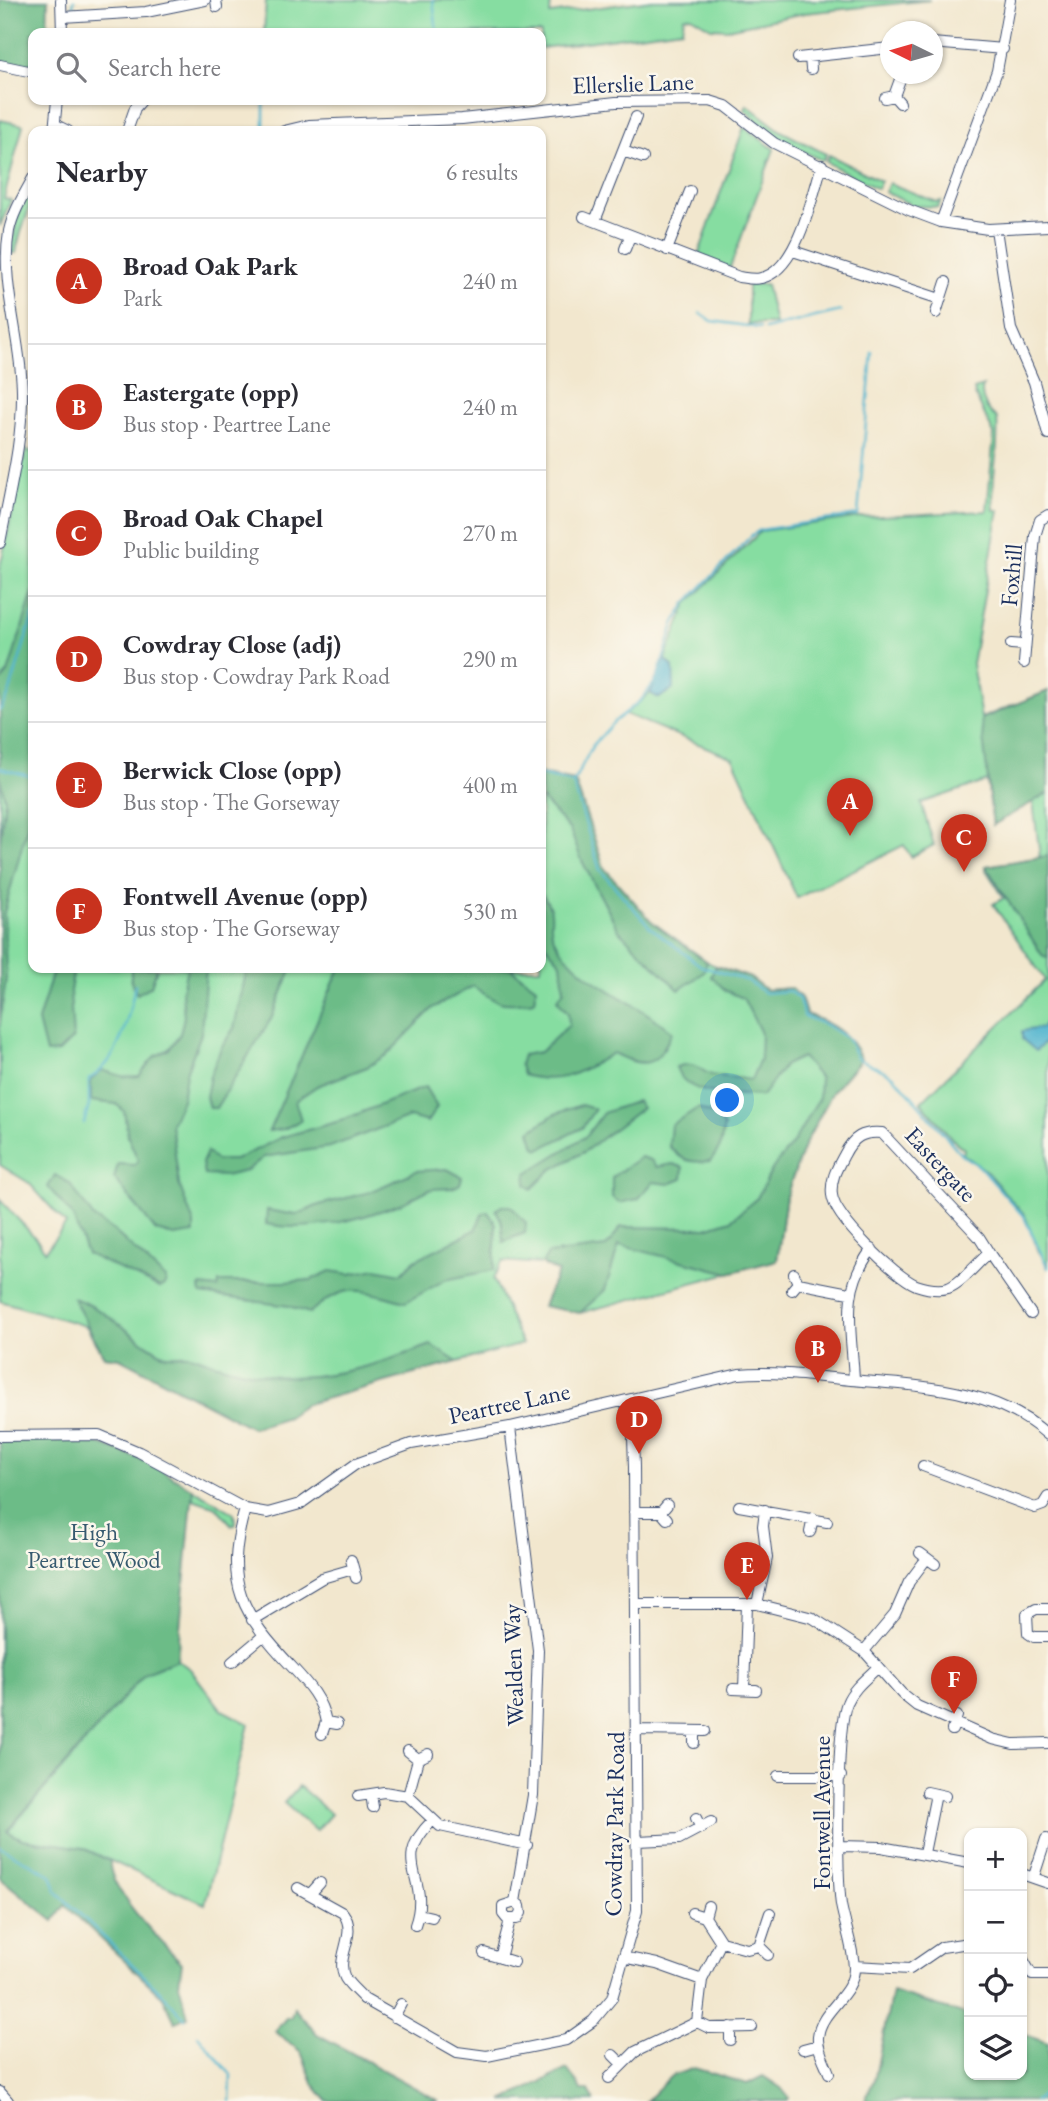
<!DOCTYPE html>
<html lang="en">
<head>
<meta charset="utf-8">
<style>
  :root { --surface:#fff; --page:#f7f7f7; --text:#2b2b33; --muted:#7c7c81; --line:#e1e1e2; --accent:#c8321e }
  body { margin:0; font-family:"EB Garamond",serif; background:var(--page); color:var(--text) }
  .controls { position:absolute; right:21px; bottom:21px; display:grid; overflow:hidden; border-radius:14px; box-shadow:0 2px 5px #0004 }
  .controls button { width:63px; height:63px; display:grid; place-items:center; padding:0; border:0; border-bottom:2px solid var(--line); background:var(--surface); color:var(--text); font:35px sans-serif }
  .compass { position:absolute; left:880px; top:21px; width:63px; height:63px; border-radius:50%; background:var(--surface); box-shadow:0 2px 5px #0004; rotate:275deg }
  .you { position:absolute; left:728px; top:1101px; width:24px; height:24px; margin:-18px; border:5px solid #fff; border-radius:50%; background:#1a73e8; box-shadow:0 0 0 10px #1a73e833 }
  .badge { display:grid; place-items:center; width:46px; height:46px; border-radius:50%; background:var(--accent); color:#fff; font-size:23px; font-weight:700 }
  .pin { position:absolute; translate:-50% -58px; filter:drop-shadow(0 2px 4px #0008) }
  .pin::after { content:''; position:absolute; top:37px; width:24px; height:21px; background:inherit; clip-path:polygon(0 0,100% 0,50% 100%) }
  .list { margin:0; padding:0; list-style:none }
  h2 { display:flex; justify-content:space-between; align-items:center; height:91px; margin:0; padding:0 28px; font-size:30px }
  h2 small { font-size:23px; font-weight:400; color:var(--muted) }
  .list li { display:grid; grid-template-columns:46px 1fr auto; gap:21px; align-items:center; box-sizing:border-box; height:126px; padding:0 28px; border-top:2px solid var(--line) }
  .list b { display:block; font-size:26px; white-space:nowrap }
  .list p { margin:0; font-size:23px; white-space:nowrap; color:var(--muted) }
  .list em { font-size:23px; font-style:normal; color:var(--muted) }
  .icon { flex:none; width:38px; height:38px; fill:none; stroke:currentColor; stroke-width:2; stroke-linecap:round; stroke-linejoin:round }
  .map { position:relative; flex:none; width:1048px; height:2101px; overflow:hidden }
  .search { position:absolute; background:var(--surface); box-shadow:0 2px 5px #0004; left:28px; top:28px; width:518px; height:77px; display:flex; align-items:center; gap:18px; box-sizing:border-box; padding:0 24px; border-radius:14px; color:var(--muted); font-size:26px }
  .panel { position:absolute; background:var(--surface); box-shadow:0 2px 5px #0004; left:28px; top:126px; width:518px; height:847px; border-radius:14px }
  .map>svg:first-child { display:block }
  .green { fill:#86dda1; stroke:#508680; stroke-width:2 }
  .forest { fill:#6cbc87; stroke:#447672; stroke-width:2 }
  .water { fill:#4fb4ce; stroke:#357296; stroke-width:2 }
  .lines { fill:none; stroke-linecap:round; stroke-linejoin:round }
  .stream { stroke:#4fb4ce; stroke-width:2.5 }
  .minor-casing { stroke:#3b4b6f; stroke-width:12 }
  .minor { stroke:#fff; stroke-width:10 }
  .labels { text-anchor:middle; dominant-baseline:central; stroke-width:5; stroke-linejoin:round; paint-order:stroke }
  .street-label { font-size:24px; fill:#1b2f5e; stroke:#fbf7ec }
  .park-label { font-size:24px; fill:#365a6f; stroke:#fbf7ec }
</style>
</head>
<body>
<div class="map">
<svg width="1048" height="2101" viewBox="0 0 1048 2101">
  <rect width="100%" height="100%" fill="#fbf7ec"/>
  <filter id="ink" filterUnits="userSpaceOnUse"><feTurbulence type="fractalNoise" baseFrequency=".0143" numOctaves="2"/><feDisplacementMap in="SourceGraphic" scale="14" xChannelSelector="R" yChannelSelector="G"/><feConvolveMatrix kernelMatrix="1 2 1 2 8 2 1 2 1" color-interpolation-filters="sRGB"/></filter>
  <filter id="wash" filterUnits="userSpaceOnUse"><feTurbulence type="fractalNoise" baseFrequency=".00686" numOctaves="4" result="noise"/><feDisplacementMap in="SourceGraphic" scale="28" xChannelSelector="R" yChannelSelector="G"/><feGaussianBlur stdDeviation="1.57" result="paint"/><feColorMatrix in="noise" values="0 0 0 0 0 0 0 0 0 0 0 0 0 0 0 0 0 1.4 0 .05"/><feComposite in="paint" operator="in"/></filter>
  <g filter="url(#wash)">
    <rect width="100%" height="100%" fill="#f2e7ce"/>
    <path class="green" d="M266,0H551L550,14L652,0H930L805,13L727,29L711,28L691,16L684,17L682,29L541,48V33H264Z
      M747,105L781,131L826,154L823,161L777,139L745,110Z
      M0,120L23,125L4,198L11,200L0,226Z
      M744,127L774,149L730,268L698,256Z
      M829,155L881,181L877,189L826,162Z
      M889,183L936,202L941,201L938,207L914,206L885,192Z
      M33,184C33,209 19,229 16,253H10L19,210Z
      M766,284L775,324H748V285Z
      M983,386C979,398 988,412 997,418C1000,449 990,479 994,510H999L972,664L981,718L1048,691V1265L1038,1250L1025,1216L985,1170L963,1154L964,1149L952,1139L921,1102L1045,980L993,904L1004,898L986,870V866L1040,857L1033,802L993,825L987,781L921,803L934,845L911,857L904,845L797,898L733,758L625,714L650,693L660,698L673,667L665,659L687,604L761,531L861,517L987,511L994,434L975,395L974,389Z
      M26,450L33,452V968H541V774L575,781L604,868L652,922L711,964L750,978L766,990L791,988L801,998L806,1014C832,1024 850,1033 861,1059L833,1091L804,1146L786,1196L777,1260L580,1313L543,1306L558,1272L542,1264L503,1261L493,1278L522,1344L306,1404L287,1417L252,1428L120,1358L104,1356L86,1326L0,1301V1199C15,1218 32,1231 45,1251L66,1224L29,1183L0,1165V567Z
      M193,1489L234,1513L235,1524L232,1525L216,1507L193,1499Z
      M177,1660L190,1669L222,1710L249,1724L205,1904L83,1848L22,1839L7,1832L145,1673Z
      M299,1786L331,1814L316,1831L284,1803Z"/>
    <path class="forest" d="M0,0H48L47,33H33V62L28,67L0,61Z
      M33,592V805L4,913L6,978L0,1022V843L5,799L0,779V682L8,673Z
      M1048,691V793L993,825L981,719Z
      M541,774L575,781L604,868L652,922L707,962L703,973L679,990L619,931L582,861L570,830L541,798Z
      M1048,856V958L1042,955L986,866Z
      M541,893C560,916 545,922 554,938C579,984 635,999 672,1032C657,1066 647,1070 613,1053C580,1072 562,1086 523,1075L520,1065L523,1055L540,1052L569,1025L568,1013L557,1000L564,990L561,963L541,940Z
      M716,966L750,978L766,990L791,988L801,998L806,1014C832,1024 850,1033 861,1059L833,1091L804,1146L786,1196L777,1260L729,1273L619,1245L605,1290L580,1313L543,1306L558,1272L542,1264L548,1254L606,1247L621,1227L706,1228L731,1220L757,1198L773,1168L793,1143L819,1098L820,1078L802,1057L785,1065L762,1096C733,1093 686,1099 676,1067C699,1059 699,1074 717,1076C729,1077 740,1078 751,1080L760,1059L761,1033L743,998L726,991L711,976Z
      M54,968H74L70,991L73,1038L59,1052L46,1053L38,1021Z
      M131,968H157L151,986L137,994L131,981Z
      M187,968H206L201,1034L186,1073L182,1100L171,1124L179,1184L194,1224V1233L174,1236L156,1231L114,1178L118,1164L134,1165L138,1160L128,1137L124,1111L116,1104L91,1101V1080L102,1070L125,1077L139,1076L154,1057L169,1049L180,1034L184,1017L182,990Z
      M247,968H292L272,1017L216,1108H209L206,1097L210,1076L221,1048L234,1028Z
      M340,968H510L536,987L534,1001C501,1005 500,1006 473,986L433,1008L388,1054L367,1067L317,1086L295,1101L301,1120L284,1129L269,1131Z
      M425,1087L437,1107L427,1122L410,1117L330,1147L264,1157L246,1171L225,1176L204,1175L202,1163L207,1152L216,1160H235L282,1137L340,1121Z
      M637,1101L642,1108L584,1152L551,1170L532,1189L526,1184L527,1173L586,1136L603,1113Z
      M581,1105L595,1109L582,1128L540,1149L535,1147L530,1131L555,1114Z
      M698,1108L712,1114L724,1126L720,1147L711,1161C692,1163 682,1162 669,1146L671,1125Z
      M641,1157L651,1160L656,1167L673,1164L683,1167L682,1179L669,1184L653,1182L638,1199L619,1203L612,1197V1177Z
      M447,1169L462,1177L460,1184C450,1192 442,1186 429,1190C419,1193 410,1201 400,1204C358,1220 310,1233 266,1224L267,1210L296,1215L319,1205L370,1192L416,1171Z
      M55,1175L70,1184L94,1218L114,1231L166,1279L165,1285L160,1288L87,1254L72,1215L48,1187Z
      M502,1206H511L526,1223L525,1233L503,1242L502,1222L496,1210Z
      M488,1212L496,1224L494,1270L445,1280L406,1302C360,1291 350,1279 309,1313L289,1306L201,1294L200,1286L218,1288L219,1282H284L311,1280L330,1271L350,1274L376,1269L401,1274L415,1260L475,1230L483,1213Z
      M73,1298C107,1309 132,1338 163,1354C172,1358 184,1352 194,1356C285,1391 342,1378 431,1345L457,1362L306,1404L287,1417L252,1428L120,1358L104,1356Z
      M83,1438L148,1462L193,1489L177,1660L145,1673L7,1831L22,1839L83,1848L110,1861C107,1889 163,1944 182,1963L179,1984L188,2017L175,2022L163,1997L65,1905L54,1921L0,1878V1441Z
      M892,1992L969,2016V2075H1022V2034L1048,2043V2101H865L875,2077Z
      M294,2008L317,2034L439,2101H327L314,2085L301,2052L275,2031L286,2018L291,2017Z
      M694,2068L747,2084L763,2076L781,2088L789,2098L787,2101H646L671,2076Z
      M567,2069L582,2090H589L594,2101H503Z"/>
    <path class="water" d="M665,659L673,667L674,688L659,698L650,693Z
      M1048,1018V1039L1036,1051L1022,1039V1031L1041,1028Z"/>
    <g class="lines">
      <path class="stream" d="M433,0L437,33
        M73,6L74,0
        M264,100V131
        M700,313L712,321L760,328
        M765,329L841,311
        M0,710L9,694L33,615
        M0,768L33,777
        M541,775L573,783L600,870L650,927L701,966L748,981L765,993L789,991L799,999L804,1016L826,1025L848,1039L857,1058L892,1075L903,1086L962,1155L979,1166L1024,1217L1048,1268
        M573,783L593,745L614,722L641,700L657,679L674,624L686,603L752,535L760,530L858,515L872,352
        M84,1123L89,1105V1079C120,1062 129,1016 135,985
        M0,1847L51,1875L57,1892L166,1997L185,2019
        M198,2035L231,2075L230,2101
        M1035,2101L1048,2090"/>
    </g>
  </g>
  <g filter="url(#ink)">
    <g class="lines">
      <defs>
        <path id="minor" d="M61,0L62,33
          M216,0L217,7
          M62,17L146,12L205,0
          M932,43L1003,49
          M810,57L811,69
          M798,58L890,48
          M0,65L33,72
          M894,96L902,74
          M885,98L894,96L900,103
          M56,125L68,131
          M54,131L57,100
          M127,131L135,108L142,100
          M284,131L309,125L462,119L616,102L710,101L726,106L774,143L909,210L941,222L988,229L1048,226
          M623,151L643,158
          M584,217L739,277C746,278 754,280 761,278C797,271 812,197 822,165
          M595,221L636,117
          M941,222L997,71L1010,0
          M996,229L1011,329L1034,382L1048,434
          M625,249L630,236
          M667,250L690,191
          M793,251L940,299
          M936,313L946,282
          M0,543C9,493 23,441 22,390C21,338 0,282 9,231C13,212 24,195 33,178
          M1011,644L1025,645
          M1024,663L1035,536L1040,520L1048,515
          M989,1253L979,1237L882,1133C863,1131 853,1137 844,1155C837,1168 830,1180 832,1195C834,1218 895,1276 916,1285C925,1288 938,1291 948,1288C962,1283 977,1263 989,1253L1031,1314
          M798,1283L849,1293
          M792,1290L798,1283L794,1274
          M854,1380C852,1330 839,1292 872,1249
          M510,1427L538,1650L533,1795L515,1902L520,1906L521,1913L517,1919H507L503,1914V1906L515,1902
          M0,1436L99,1435L139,1452L245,1509L268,1513L300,1504L356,1464L411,1444L510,1427L739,1374C776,1371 813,1376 851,1380C919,1386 994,1387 1048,1435
          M923,1466L1035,1508L1043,1505L1048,1497
          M739,1506L827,1522
          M245,1509C223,1584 242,1614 293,1668C308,1684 322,1700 326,1722
          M634,1512H661
          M667,1519L661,1512L667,1505
          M810,1532L813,1518
          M920,1553L935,1564
          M351,1560L356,1578
          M635,1604H757L813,1618L864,1651L902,1694L917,1706L992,1739L1013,1744L1048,1743
          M757,1604L767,1558L763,1526L765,1510
          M1048,1609H1036L1027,1614L1028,1633L1034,1637H1048
          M252,1620L322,1578L353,1569
          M864,1651L895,1614L909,1582L927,1558
          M232,1662L263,1636
          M733,1689L756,1690
          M744,1689L747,1604
          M636,1730L705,1731
          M952,1730L957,1716
          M322,1734L326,1722L337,1724
          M694,1743V1731
          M408,1751L418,1759L428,1754
          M778,1776H841
          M927,1792L945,1796
          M371,1794L373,1807
          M358,1796L384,1792L408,1796L440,1826L527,1845
          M408,1796L418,1759
          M696,1818L701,1828
          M638,1841L679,1839L711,1822
          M840,1846L881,1847L969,1863
          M924,1853L936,1794
          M1022,1874L1048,1883
          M1034,1876L1046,1839
          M298,1888L343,1913C359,1934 334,1957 345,1978C350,1986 358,1992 364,1999L457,2052L487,2056L566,2040L593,2021L612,1998L637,1911L634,1467L633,1436L625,1401
          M311,1893L320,1883
          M708,1906L705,1917L721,1942L747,1949L759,1946L770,1913
          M692,1913L705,1917
          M419,1914L432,1917
          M415,1925C432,1877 389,1863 432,1821
          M759,1946L768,1955
          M484,1953L514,1962
          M623,1957L657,1964L702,1980
          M500,1958L510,1920
          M1022,1958L1032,1975H1048
          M854,1966L910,1969L942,1947L969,1943
          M394,2017L401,2004
          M697,2022L702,1980L721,1942
          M730,2027V2040
          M803,2049L818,2045
          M613,2055L621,2063
          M829,2073C825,2062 817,2049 818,2037C820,2010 854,1996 854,1968C853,1946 845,1926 841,1905C837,1875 836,1726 847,1703C853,1688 867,1678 878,1667
          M609,2078L635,2052L697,2022L709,2028L752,2027
          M0,2092L8,2101"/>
      </defs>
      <use href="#minor" class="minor-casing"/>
      <use href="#minor" class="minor"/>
    </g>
  </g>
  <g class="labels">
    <g class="street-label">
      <text transform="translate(633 83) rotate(-2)">Ellerslie Lane</text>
      <text transform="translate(1011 575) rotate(-85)">Foxhill</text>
      <text transform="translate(941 1164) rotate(47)">Eastergate</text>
      <text transform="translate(509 1403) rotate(-12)">Peartree Lane</text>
      <text transform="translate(513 1665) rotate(-92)">Wealden Way</text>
      <text transform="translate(821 1813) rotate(-90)">Fontwell Avenue</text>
      <text transform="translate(614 1824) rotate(-89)">Cowdray Park Road</text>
    </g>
    <g class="park-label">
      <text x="94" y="1531">High<tspan x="94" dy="28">Peartree Wood</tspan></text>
    </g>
  </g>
</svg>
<div class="controls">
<button>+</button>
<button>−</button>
<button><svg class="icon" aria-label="locate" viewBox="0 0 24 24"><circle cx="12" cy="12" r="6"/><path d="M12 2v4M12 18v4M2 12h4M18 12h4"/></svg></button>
<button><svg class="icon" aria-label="layers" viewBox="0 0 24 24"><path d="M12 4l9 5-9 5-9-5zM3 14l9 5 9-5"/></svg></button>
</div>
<svg class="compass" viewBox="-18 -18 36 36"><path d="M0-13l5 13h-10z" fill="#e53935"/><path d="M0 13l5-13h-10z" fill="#7c7c81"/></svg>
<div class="you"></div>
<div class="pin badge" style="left:850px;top:836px">A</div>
<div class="pin badge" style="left:818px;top:1383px">B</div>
<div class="pin badge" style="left:964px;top:872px">C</div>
<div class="pin badge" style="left:639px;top:1454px">D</div>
<div class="pin badge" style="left:747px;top:1600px">E</div>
<div class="pin badge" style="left:954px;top:1714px">F</div>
<div class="search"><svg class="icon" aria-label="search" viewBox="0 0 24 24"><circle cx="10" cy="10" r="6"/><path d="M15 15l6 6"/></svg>Search here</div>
<section class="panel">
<h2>Nearby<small>6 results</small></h2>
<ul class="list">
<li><span class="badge">A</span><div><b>Broad Oak Park</b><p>Park</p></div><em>240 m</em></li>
<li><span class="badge">B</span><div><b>Eastergate (opp)</b><p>Bus stop · Peartree Lane</p></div><em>240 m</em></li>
<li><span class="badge">C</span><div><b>Broad Oak Chapel</b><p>Public building</p></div><em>270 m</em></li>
<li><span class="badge">D</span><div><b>Cowdray Close (adj)</b><p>Bus stop · Cowdray Park Road</p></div><em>290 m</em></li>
<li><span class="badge">E</span><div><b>Berwick Close (opp)</b><p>Bus stop · The Gorseway</p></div><em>400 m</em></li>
<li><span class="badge">F</span><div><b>Fontwell Avenue (opp)</b><p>Bus stop · The Gorseway</p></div><em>530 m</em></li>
</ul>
</section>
</div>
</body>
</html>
